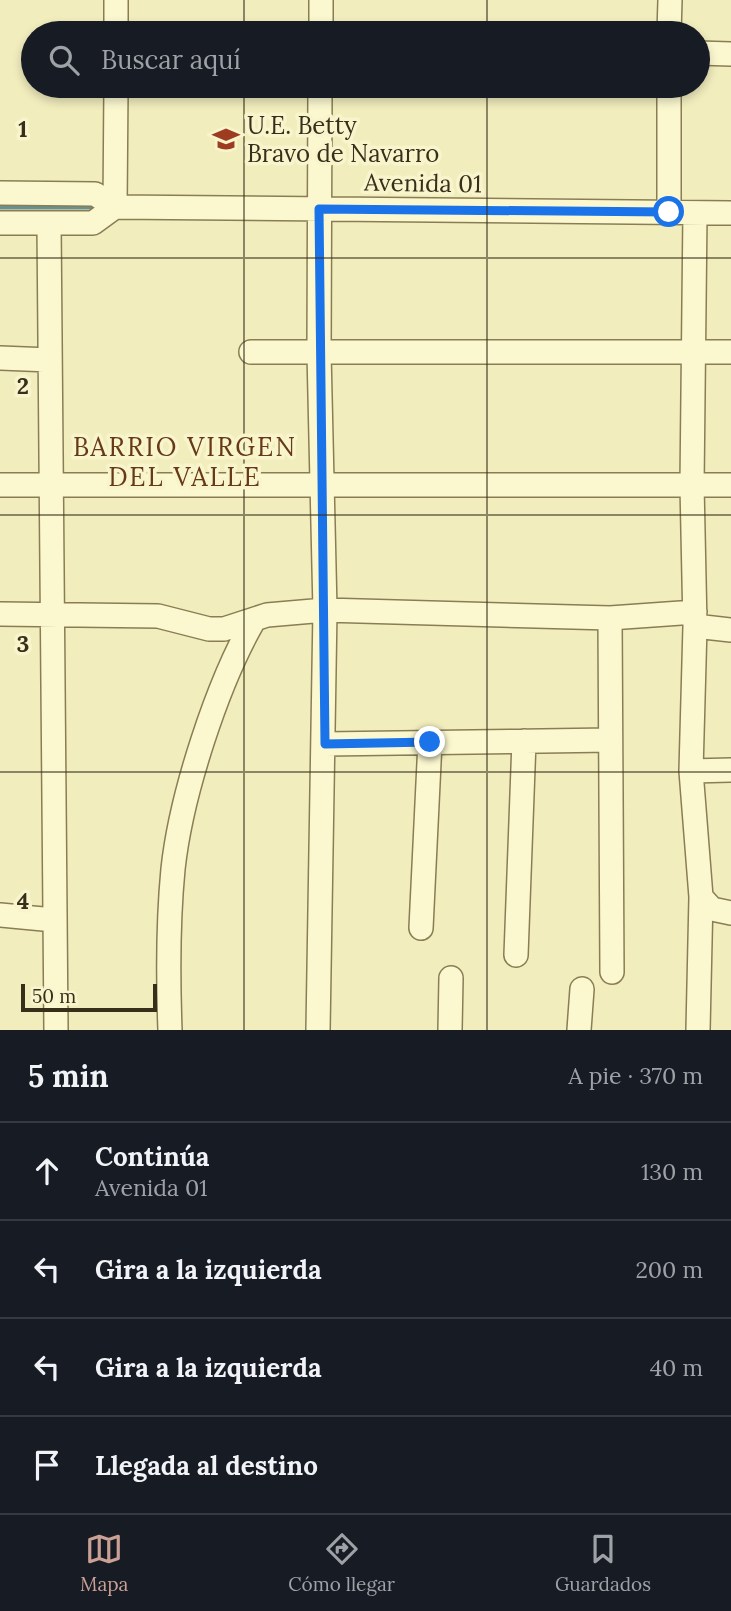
<!DOCTYPE html>
<html lang="es">
<head>
<meta charset="utf-8">
<style>
  :root { --surface:#171b24; --page:#242831; --text:#f1f3f6; --muted:#9ea1a6; --line:#363941; --accent:#cba196 }
  body { margin:0; font-family:Lora,serif; background:var(--page); color:var(--text) }
  .scale { position:absolute; left:21px; bottom:18px; width:136px; box-sizing:border-box; padding-left:7px; border:4px solid #382f1b; border-top:0; font-size:19px; line-height:24px; white-space:nowrap; color:#382f1b; -webkit-text-stroke:5px #f8f5cd; paint-order:stroke }
  .stop { position:absolute; width:21px; height:21px; margin:-16px; border:5px solid #1a73e8; border-radius:50%; background:#fff }
  .stop.end { background:#1a73e8; border-color:#fff; box-shadow:0 2px 7px #0008 }
  .list { margin:0; padding:0; list-style:none }
  h2 { display:flex; justify-content:space-between; align-items:center; height:91px; margin:0; padding:0 28px; font-size:30px }
  h2 small { font-size:23px; font-weight:400; color:var(--muted) }
  .list li { display:grid; grid-template-columns:46px 1fr auto; gap:21px; align-items:center; box-sizing:border-box; height:98px; padding:0 28px; border-top:2px solid var(--line) }
  .list b { display:block; font-size:26px; white-space:nowrap }
  .list p { margin:0; font-size:23px; white-space:nowrap; color:var(--muted) }
  .list em { font-size:23px; font-style:normal; color:var(--muted) }
  .icon { flex:none; width:38px; height:38px; fill:none; stroke:currentColor; stroke-width:2; stroke-linecap:round; stroke-linejoin:round }
  .map { position:relative; flex:none; width:731px; height:1030px; overflow:hidden }
  .search { position:absolute; background:var(--surface); box-shadow:0 4px 10px #0003; left:21px; right:21px; top:21px; height:77px; display:flex; align-items:center; gap:18px; box-sizing:border-box; padding:0 24px; border-radius:38px; color:var(--muted); font-size:26px }
  .sheet { height:483px; background:var(--surface) }
  nav { display:flex; justify-content:space-around; align-items:center; box-sizing:border-box; height:98px; border-top:2px solid var(--line); background:var(--surface); font-size:19px; color:var(--muted) }
  nav a { display:grid; justify-items:center; gap:4px }
  nav .on { color:var(--accent) }
  .map>svg:first-child { display:block }
  .lines { fill:none; stroke-linecap:round; stroke-linejoin:round }
  .stream { stroke:#68908f; stroke-width:5 }
  .minor-casing { stroke:#8a7d55; stroke-width:26 }
  .minor { stroke:#fbf8d0; stroke-width:23 }
  .route { stroke:#1a73e8; stroke-width:9 }
  .grid { fill:none; stroke:#382f1b; stroke-width:2; stroke-opacity:0.55 }
  .labels { text-anchor:middle; dominant-baseline:central; stroke-width:7; stroke-linejoin:round; paint-order:stroke }
  .poi-label { font-size:24px; fill:#382f1b; stroke:#f8f5cd; text-anchor:start }
  .street-label { font-size:24px; fill:#382f1b; stroke:#f8f5cd }
  .neighbourhood-label { font-size:26px; letter-spacing:2px; fill:#673a17; stroke:#f8f5cd }
  .grid-label { font-size:23px; text-anchor:middle; font-weight:bold; fill:#382f1b; stroke:#f8f5cd; stroke-width:7; stroke-linejoin:round; paint-order:stroke }
</style>
</head>
<body>
<div class="map">
<svg width="731" height="1030" viewBox="0 0 731 1030">
  <rect width="100%" height="100%" fill="#f1edbd"/>
  <g class="lines">
    <path class="stream" d="M0,207H91"/>
    <defs>
      <path id="minor" d="M116,33V0
        M321,33V0
        M669,33L670,0
        M698,53L731,54
        M0,193L95,194L115,207L731,213
        M115,207L116,86
        M669,212V86
        M695,213L692,485L695,626L691,771L701,897L698,1030
        M0,223H93L115,207
        M49,223L56,1030
        M251,352H731
        M0,358L50,360
        M0,485H731
        M0,614L158,616L209,629H224L267,615L325,610L610,618L695,612
        M610,618L612,972
        M695,626L731,630
        M325,744L610,740
        M691,771L731,770
        M701,897L712,909L731,913
        M0,915L54,920
        M421,928L430,742
        M516,955L524,741
        M170,1030C168,977 168,921 173,869C181,795 217,684 254,620
        M318,1030L325,610L319,353L320,86
        M450,1030L451,978
        M579,1030L582,989"/>
    </defs>
    <use href="#minor" class="minor-casing"/>
    <use href="#minor" class="minor"/>
  </g>
  <g class="lines">
    <path class="route" d="M430,742L325,744L319,209L669,212"/>
  </g>
  <path class="grid" d="M244,0V33M487,0V33M244,86V1030M487,86V1030M0,258H731M0,515H731M0,772H731"/>
  <defs>
    <symbol id="school-bare" viewBox="-9 -9 18 18"><path d="M0-5L7-2L0 1L-7-2ZM-4 1L0 2.5L4 1V4Q0 6-4 4Z" fill="#9d3c21" stroke="#f8f5cd" stroke-width="2.5" paint-order="stroke"/></symbol>
  </defs>
  <g fill-rule="evenodd">
    <use href="#school-bare" x="207" y="120" width="38" height="38"/>
  </g>
  <g class="labels">
    <g class="poi-label">
      <text x="247" y="125">U.E. Betty<tspan x="247" dy="28">Bravo de Navarro</tspan></text>
    </g>
    <g class="street-label">
      <text transform="translate(423 183) rotate(1)">Avenida 01</text>
    </g>
    <g class="neighbourhood-label">
      <text x="185" y="446">BARRIO VIRGEN<tspan x="185" dy="30">DEL VALLE</tspan></text>
    </g>
  </g>
  <g class="grid-label">
    <text x="23" y="137">1</text>
    <text x="23" y="394">2</text>
    <text x="23" y="652">3</text>
    <text x="23" y="909">4</text>
  </g>
</svg>
<div class="scale">50 m</div>
<div class="stop" style="left:669px;top:212px"></div>
<div class="stop end" style="left:430px;top:742px"></div>
<div class="search"><svg class="icon" aria-label="search" viewBox="0 0 24 24"><circle cx="10" cy="10" r="6"/><path d="M15 15l6 6"/></svg>Buscar aquí</div>
</div>
<section class="sheet">
<h2>5 min<small>A pie · 370 m</small></h2>
<ul class="list">
<li><svg class="icon" aria-label="ahead" viewBox="0 0 24 24"><path d="M12 20V5M6 11l6-6 6 6"/></svg><div><b>Continúa</b><p>Avenida 01</p></div><em>130 m</em></li>
<li><svg class="icon" aria-label="left" viewBox="0 0 24 24"><path d="M17 20v-9H6M10 6l-5 5 5 5"/></svg><div><b>Gira a la izquierda</b></div><em>200 m</em></li>
<li><svg class="icon" aria-label="left" viewBox="0 0 24 24"><path d="M17 20v-9H6M10 6l-5 5 5 5"/></svg><div><b>Gira a la izquierda</b></div><em>40 m</em></li>
<li><svg class="icon" aria-label="arrive" viewBox="0 0 24 24"><path d="M6 21V4h12l-3 4 3 4H6"/></svg><div><b>Llegada al destino</b></div></li>
</ul>
</section>
<nav>
<a class="on"><svg class="icon" aria-label="map" viewBox="0 0 24 24"><path d="M3 6l6-2 6 2 6-2v14l-6 2-6-2-6 2zM9 4v14M15 6v14"/></svg>Mapa</a>
<a><svg class="icon" aria-label="directions" viewBox="0 0 24 24"><path d="M12 3l9 9-9 9-9-9zM9 14v-3h6M13 9l2 2-2 2"/></svg>Cómo llegar</a>
<a><svg class="icon" aria-label="saved" viewBox="0 0 24 24"><path d="M7 4h10v16l-5-4-5 4z"/></svg>Guardados</a>
</nav>
</body>
</html>
